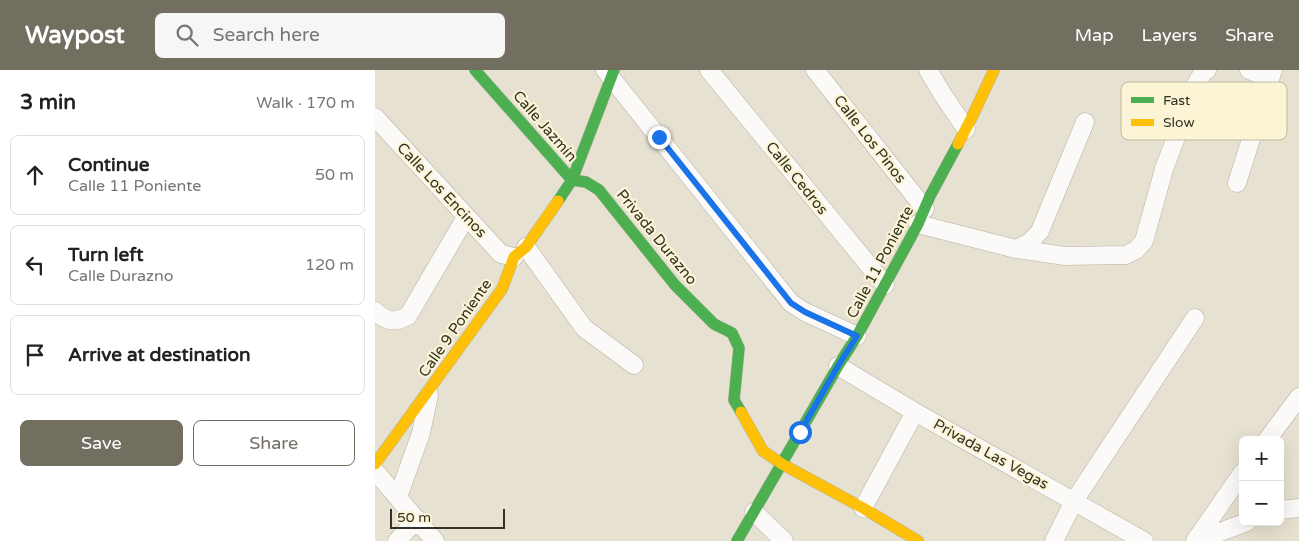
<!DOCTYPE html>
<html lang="en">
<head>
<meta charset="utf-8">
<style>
  :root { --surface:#fff; --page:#f6f6f6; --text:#222; --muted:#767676; --line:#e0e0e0; --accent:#726e60 }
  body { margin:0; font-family:"Varela Round",sans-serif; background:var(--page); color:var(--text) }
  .controls { position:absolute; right:15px; bottom:15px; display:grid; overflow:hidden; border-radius:8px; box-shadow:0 5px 20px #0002 }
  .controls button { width:45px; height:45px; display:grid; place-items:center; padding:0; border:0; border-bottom:1px solid var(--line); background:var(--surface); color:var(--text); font:25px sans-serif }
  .scale { position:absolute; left:15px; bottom:12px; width:115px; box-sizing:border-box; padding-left:5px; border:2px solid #333024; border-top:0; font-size:14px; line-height:18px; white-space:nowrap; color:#333024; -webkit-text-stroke:4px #fbf5d5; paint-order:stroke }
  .stop { position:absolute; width:15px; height:15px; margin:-11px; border:4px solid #1a73e8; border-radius:50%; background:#fff }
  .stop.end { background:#1a73e8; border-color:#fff; box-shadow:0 1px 5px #0008 }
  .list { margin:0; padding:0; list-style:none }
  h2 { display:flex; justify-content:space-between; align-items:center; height:65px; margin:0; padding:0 20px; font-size:21px }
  h2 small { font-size:16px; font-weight:400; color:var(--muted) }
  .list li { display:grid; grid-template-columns:32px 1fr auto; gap:15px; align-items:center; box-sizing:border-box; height:80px; margin:0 10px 10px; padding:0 10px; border:1px solid var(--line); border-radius:8px }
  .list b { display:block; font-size:19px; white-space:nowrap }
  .list p { margin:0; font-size:16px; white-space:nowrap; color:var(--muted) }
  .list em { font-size:16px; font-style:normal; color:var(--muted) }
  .actions { display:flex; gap:10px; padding:15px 20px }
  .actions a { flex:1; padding:11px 0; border:1px solid var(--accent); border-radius:8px; text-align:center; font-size:18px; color:var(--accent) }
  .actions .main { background:var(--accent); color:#fff }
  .icon { flex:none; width:28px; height:28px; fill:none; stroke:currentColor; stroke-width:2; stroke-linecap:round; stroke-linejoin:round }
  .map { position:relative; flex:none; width:924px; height:471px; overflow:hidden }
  header { display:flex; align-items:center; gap:30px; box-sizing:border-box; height:70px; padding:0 25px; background:var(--accent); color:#fff }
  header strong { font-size:24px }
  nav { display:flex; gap:28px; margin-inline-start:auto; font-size:18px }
  .search { width:350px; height:45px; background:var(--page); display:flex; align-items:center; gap:12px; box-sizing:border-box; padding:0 18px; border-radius:8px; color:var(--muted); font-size:19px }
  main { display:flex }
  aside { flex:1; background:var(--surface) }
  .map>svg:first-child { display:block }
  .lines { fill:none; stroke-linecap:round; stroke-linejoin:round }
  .street-casing { stroke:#b4b1a3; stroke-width:19 }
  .fast-casing { stroke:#b4b1a3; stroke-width:12 }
  .slow-casing { stroke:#b4b1a3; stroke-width:12 }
  .street { stroke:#fbfaf8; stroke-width:18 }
  .fast { stroke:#4caf50; stroke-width:11 }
  .slow { stroke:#ffc107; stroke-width:11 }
  .route { stroke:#1a73e8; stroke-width:6 }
  .labels { text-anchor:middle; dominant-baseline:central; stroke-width:4.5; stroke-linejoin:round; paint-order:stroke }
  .street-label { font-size:15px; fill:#333024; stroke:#fbf5d5 }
  .key { fill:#fbf5d5; stroke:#bfbaa0; stroke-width:1 }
  .key-label { font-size:14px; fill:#333024 }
</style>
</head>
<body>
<header>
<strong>Waypost</strong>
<div class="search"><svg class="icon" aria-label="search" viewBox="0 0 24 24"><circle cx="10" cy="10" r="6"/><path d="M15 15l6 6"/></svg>Search here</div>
<nav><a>Map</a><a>Layers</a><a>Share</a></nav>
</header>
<main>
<aside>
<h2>3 min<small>Walk · 170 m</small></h2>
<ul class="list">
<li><svg class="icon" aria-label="ahead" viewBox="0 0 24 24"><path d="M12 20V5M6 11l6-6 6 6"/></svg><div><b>Continue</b><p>Calle 11 Poniente</p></div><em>50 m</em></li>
<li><svg class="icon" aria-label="left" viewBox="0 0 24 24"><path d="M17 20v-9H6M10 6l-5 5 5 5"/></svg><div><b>Turn left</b><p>Calle Durazno</p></div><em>120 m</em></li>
<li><svg class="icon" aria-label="arrive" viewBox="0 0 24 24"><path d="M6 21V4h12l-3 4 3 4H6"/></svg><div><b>Arrive at destination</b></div></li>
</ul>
<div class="actions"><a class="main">Save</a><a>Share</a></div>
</aside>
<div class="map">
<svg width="924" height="471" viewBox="0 0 924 471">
  <rect width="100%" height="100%" fill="#e6e1d0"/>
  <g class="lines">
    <defs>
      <path id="street" d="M230,0L416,233L430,242L482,266
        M334,0L510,215
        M440,0L550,139
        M553,0L568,25L591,59
        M874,0L882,3L897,0
        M0,47L126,184L139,187
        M862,113L898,0
        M543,154L641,179L655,172L665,161L710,52
        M151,177L209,258L259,295
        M641,179L690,186L751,185L761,180L769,171L789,99L821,14L829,1L832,0
        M0,241C12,252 18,253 33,246L91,147
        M463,296L540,342L769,471
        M892,370L924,327
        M0,401L60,471
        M23,427L46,363L54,325
        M488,438L540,342
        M905,440L924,438
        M379,442L409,471
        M22,471L42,449
        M679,471L699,431L820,248
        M820,471L868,402
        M821,471L872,452"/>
      <path id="fast" d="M100,0L197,110L211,112L224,120L300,215L339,254L357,263L364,278L359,330L366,342
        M183,131L197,110L239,0
        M362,471L463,296L482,266L543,154L555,126L583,74"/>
      <path id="slow" d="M583,74L597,47L619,0
        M366,342L388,381L407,394L488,438L543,471
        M0,394L127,219L139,187L151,177L183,131"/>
    </defs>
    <use href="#street" class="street-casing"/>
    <use href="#fast" class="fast-casing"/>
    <use href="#slow" class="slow-casing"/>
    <use href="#street" class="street"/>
    <use href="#fast" class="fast"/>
    <use href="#slow" class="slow"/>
  </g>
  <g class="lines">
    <path class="route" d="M284,67L416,233L430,242L482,266L463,296L425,362"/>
  </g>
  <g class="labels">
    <g class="street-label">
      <text transform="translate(170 56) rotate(49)">Calle Jazmín</text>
      <text transform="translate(495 69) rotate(52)">Calle Los Pinos</text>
      <text transform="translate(422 108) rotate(51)">Calle Cedros</text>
      <text transform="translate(67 120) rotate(47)">Calle Los Encinos</text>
      <text transform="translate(282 167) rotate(51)">Privada Durazno</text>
      <text transform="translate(505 192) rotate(-62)">Calle 11 Poniente</text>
      <text transform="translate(80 258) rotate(-55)">Calle 9 Poniente</text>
      <text transform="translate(616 384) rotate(29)">Privada Las Vegas</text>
    </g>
  </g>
  <rect x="746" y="12" width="166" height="58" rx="8" class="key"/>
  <rect x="756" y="27" width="23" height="6" fill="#4caf50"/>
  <rect x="756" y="49" width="23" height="7" fill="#ffc107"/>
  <g class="key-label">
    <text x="788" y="35">Fast</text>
    <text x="788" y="57">Slow</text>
  </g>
</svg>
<div class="controls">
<button>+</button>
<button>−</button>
</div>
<div class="scale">50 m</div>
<div class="stop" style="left:425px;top:362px"></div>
<div class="stop end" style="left:284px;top:67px"></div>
</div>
</main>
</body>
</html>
